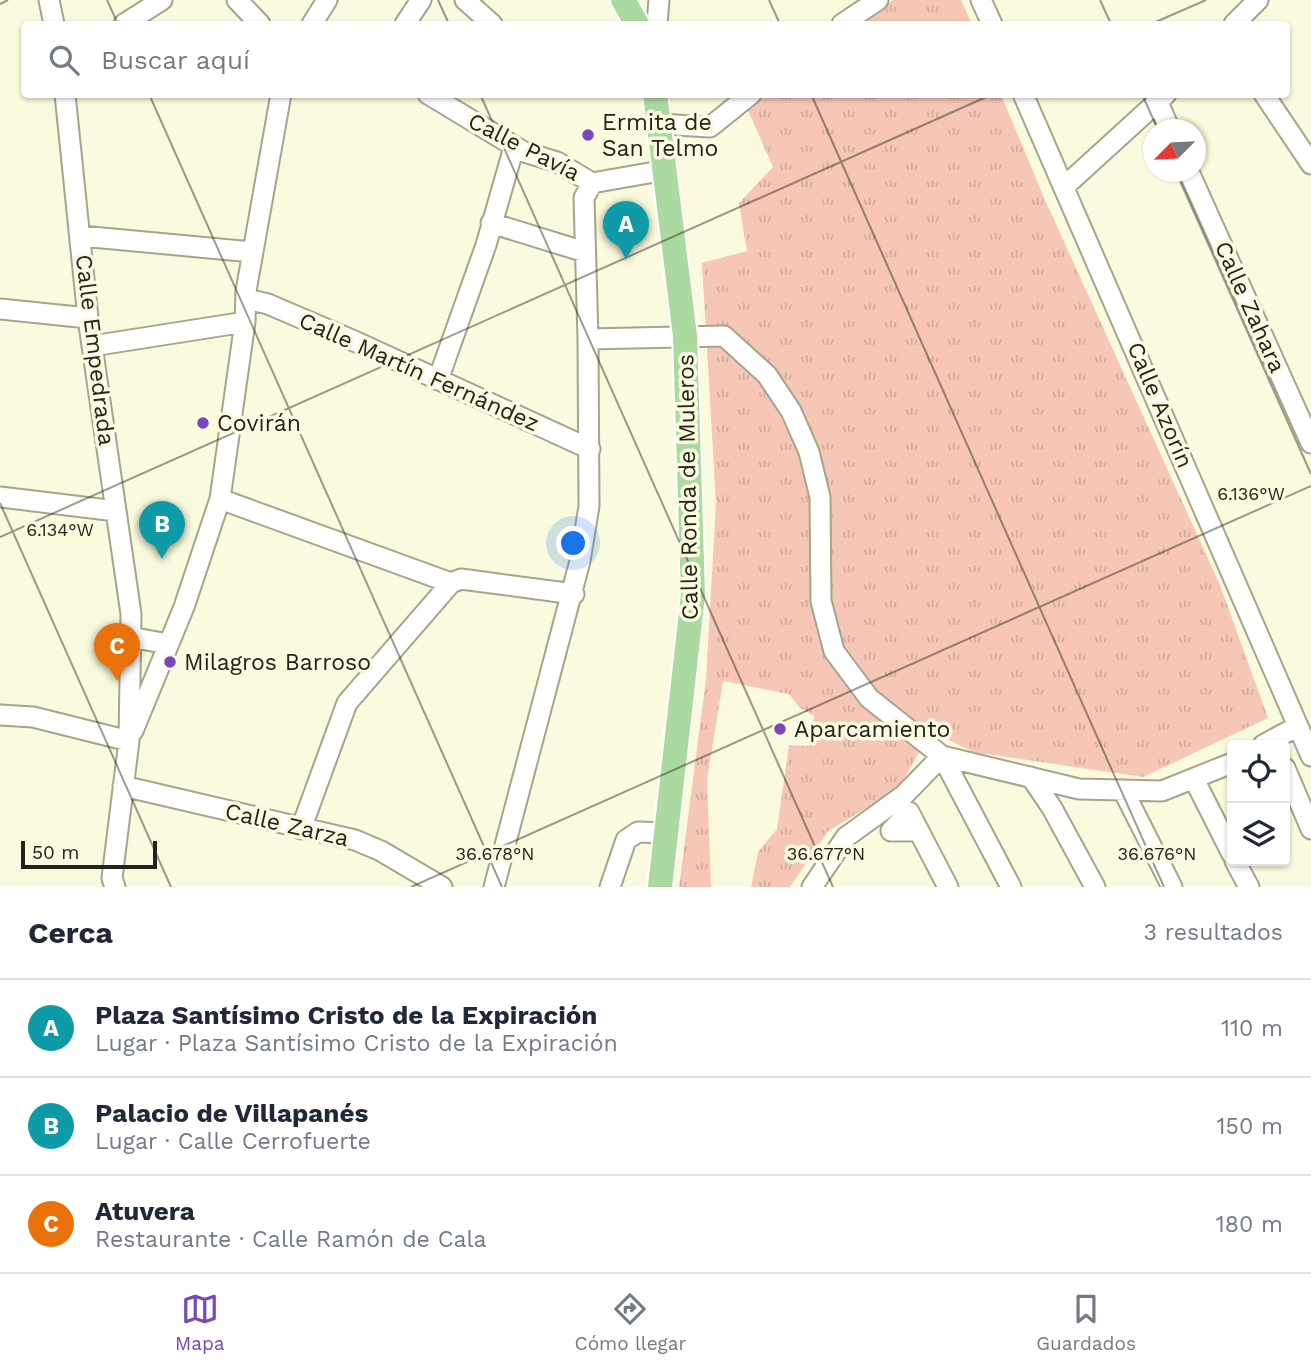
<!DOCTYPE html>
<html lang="es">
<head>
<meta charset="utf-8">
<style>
  :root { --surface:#fff; --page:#f6f6f7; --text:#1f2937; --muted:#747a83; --line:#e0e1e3; --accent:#7946be }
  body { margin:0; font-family:"Work Sans",sans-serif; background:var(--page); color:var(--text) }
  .controls { position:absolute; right:21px; bottom:21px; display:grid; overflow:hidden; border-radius:7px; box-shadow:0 2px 5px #0004 }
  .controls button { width:63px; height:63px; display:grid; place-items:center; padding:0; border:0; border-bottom:2px solid var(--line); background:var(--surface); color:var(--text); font:35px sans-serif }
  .compass { position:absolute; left:1143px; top:119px; width:63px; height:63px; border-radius:50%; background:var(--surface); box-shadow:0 2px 5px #0004; rotate:246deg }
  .scale { position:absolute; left:21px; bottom:18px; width:136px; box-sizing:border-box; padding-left:7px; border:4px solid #232319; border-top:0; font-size:19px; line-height:24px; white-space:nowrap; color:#232319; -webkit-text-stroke:5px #fafade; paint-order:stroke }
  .you { position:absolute; left:574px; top:544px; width:24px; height:24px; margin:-18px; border:5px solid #fff; border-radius:50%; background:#1a73e8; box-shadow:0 0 0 10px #1a73e833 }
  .badge { display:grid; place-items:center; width:46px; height:46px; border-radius:50%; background:var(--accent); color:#fff; font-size:23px; font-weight:700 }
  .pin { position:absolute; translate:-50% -58px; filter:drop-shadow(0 2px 4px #0008) }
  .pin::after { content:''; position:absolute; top:37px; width:24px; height:21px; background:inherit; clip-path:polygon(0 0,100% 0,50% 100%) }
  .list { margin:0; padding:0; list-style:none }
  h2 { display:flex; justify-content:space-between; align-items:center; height:91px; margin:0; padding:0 28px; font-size:30px }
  h2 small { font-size:23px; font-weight:400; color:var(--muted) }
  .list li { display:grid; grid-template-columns:46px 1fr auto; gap:21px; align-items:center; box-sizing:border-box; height:98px; padding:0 28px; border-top:2px solid var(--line) }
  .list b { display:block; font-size:26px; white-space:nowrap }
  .list p { margin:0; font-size:23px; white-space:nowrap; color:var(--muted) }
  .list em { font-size:23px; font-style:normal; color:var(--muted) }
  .icon { flex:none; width:38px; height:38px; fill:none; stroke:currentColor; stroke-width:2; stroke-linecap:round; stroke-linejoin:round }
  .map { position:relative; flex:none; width:1311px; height:887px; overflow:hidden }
  .search { position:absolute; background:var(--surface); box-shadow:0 2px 5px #0004; left:21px; right:21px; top:21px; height:77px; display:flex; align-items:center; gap:18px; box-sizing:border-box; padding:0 24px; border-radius:7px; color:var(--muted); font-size:26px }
  .sheet { height:385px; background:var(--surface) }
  nav { display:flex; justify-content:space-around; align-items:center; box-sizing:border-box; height:98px; border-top:2px solid var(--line); background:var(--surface); font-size:19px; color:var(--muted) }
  nav a { display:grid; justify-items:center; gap:4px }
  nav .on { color:var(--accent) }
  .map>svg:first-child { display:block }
  .park { fill:url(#park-tufts) }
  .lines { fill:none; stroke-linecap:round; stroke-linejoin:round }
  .minor-casing { stroke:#a5a58b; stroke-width:23 }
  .major-casing { stroke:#fff; stroke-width:28 }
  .minor { stroke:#fff; stroke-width:19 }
  .major { stroke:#abdaa1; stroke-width:24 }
  .ticks { fill:none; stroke:#232319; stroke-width:2; stroke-opacity:0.45 }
  .poi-dot { fill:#7946be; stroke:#fafade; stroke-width:2.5 }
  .labels { text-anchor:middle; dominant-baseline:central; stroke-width:7; stroke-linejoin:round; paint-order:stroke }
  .poi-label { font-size:23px; fill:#232319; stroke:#fafade; text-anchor:start }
  .street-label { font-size:23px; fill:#232319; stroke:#fafade }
  .ticks-label { font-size:18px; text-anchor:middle; fill:#232319; stroke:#fafade; stroke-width:7; stroke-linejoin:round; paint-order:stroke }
</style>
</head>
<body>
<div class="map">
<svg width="1311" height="887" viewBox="0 0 1311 887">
  <defs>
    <pattern id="park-tufts" width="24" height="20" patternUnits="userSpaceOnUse" patternTransform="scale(1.75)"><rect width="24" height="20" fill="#f6c7b7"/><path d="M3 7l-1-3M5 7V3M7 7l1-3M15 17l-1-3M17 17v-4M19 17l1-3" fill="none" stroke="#d3ab9d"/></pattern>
  </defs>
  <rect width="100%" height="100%" fill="#fafade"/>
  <path class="park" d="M893,0H961L972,24H859Z
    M762,94L1001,95L1045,200L1220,585L1268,718L1143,777L973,752L931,731L898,789L828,831L790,887H751L758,852L777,829L789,745L809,746L814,716L800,708L789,694L723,681L707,780L711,887H679L706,679L716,503L702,263L747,251L739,203L773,167L746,106Z"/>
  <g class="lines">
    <defs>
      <path id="minor" d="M49,0L54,24
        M237,0L260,24
        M465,0L492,24
        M981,0L992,24
        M124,24L162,0
        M312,24L327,0
        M405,24L421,0
        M657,24L659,0
        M842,24L878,0
        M1234,24L1258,0
        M65,94L88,318L131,614L129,741L112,878L115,887
        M428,94L524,152L557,162L592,183L666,170
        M1023,94L1311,756
        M1264,94L1311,164
        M1158,102L1170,130
        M659,124L710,127L751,94
        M1189,172L1311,443
        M1065,186L1166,94
        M491,223L585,252
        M81,236L252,252
        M246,299L268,304L352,340L590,449
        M0,309L88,318
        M588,339L584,198L592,183
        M92,346L245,322
        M438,380L486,245L514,147
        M0,497L116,511
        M220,499L451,583
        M130,637L168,644
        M0,715L33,717L129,741
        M133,731L184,607L220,499L245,322L246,291L281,94
        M1263,745L1298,726
        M1285,768L1311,829
        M1031,777L1052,808L1095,887
        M1194,779L1232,854
        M123,786L355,840L381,851L442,887
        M1123,790L1172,887
        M301,829L347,703L451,583L461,579L574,594
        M919,831H891L909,812L948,887
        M1235,861L1249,887
        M494,887L580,561L589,506L588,339L724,336L767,375L791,411L809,452L820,497L821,601L834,651L869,698L942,756L1079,789L1162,791L1232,763
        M610,887L626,840L638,832L667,833
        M812,887L846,837L904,795L942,756L1011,887"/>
      <path id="major" d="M623,0L637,24
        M655,94L685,336L693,595L660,887"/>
    </defs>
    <use href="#minor" class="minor-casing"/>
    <use href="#major" class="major-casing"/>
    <use href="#minor" class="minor"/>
    <use href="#major" class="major"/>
  </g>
  <path class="ticks" d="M107,0L118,24M438,0L449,24M769,0L780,24M1100,0L1111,24M0,4L8,0M1151,24L1206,0M149,94L502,887M480,94L833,887M811,94L1164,887M1142,94L1158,130M1176,172L1311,474M0,503L171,887M0,537L993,94M411,887L1311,486"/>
  <g class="poi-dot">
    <circle cx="588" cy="135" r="7"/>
    <circle cx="203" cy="423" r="7"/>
    <circle cx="170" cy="662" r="7"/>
    <circle cx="780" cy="729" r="7"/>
  </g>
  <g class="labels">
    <g class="poi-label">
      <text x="602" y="122">Ermita de<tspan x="602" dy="26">San Telmo</tspan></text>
      <text x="217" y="423">Covirán</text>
      <text x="184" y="662">Milagros Barroso</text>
      <text x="794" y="729">Aparcamiento</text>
    </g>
    <g class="street-label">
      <text transform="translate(524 147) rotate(27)">Calle Pavía</text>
      <text transform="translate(1250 307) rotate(66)">Calle Zahara</text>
      <text transform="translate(95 350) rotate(83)">Calle Empedrada</text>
      <text transform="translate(419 372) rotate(24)">Calle Martín Fernández</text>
      <text transform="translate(1160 405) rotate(67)">Calle Azorín</text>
      <text transform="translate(688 487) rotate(-91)">Calle Ronda de Muleros</text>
      <text transform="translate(287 825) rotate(13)">Calle Zarza</text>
    </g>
  </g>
  <g class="ticks-label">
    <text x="1251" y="500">6.136°W</text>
    <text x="60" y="536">6.134°W</text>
    <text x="495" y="860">36.678°N</text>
    <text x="826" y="860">36.677°N</text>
    <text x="1157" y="860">36.676°N</text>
  </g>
</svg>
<div class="controls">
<button><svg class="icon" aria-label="locate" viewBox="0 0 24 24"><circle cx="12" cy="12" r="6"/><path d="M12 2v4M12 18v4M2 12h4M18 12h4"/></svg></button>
<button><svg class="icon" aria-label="layers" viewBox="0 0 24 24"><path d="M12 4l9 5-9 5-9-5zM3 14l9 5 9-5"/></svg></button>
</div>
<svg class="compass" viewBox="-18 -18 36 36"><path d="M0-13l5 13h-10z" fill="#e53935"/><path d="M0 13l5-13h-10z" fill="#747a83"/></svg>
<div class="scale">50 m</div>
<div class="you"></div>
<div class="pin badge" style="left:626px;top:259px;background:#0f9aa8">A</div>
<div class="pin badge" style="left:162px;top:559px;background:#0f9aa8">B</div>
<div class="pin badge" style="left:117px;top:681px;background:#e8710a">C</div>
<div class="search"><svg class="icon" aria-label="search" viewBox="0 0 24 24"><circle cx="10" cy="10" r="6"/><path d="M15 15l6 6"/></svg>Buscar aquí</div>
</div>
<section class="sheet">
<h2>Cerca<small>3 resultados</small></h2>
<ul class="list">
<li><span class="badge" style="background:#0f9aa8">A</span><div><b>Plaza Santísimo Cristo de la Expiración</b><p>Lugar · Plaza Santísimo Cristo de la Expiración</p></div><em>110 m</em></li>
<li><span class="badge" style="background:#0f9aa8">B</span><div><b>Palacio de Villapanés</b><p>Lugar · Calle Cerrofuerte</p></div><em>150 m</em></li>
<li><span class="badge" style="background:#e8710a">C</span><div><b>Atuvera</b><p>Restaurante · Calle Ramón de Cala</p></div><em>180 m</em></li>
</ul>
</section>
<nav>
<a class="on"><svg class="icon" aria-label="map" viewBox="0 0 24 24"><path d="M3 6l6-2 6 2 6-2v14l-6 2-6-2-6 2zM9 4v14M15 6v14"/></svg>Mapa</a>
<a><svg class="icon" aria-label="directions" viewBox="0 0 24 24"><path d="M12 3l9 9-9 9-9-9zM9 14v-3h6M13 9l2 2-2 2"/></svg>Cómo llegar</a>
<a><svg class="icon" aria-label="saved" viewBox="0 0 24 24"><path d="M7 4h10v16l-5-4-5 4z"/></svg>Guardados</a>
</nav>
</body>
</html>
